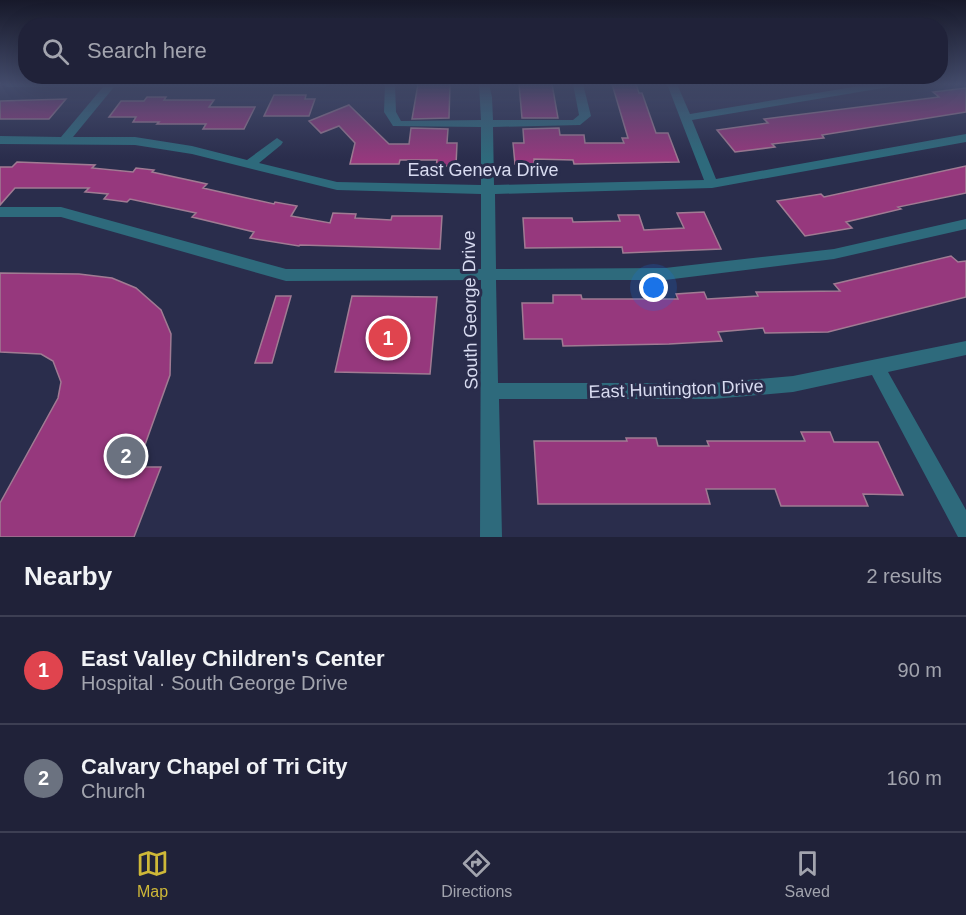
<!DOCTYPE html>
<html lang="en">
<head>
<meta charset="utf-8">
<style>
  :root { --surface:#202239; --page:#282a41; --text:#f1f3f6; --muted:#a2a4ae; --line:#3d3f53; --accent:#ceb838 }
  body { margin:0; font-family:Helvetica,sans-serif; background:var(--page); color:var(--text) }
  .you { position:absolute; left:654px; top:288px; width:21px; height:21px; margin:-15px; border:4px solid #fff; border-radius:50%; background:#1a73e8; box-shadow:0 0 0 9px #1a73e833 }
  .badge { display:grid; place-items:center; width:39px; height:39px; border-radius:50%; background:var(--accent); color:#fff; font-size:20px; font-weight:700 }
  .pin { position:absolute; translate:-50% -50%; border:3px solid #fff; box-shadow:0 2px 6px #0006 }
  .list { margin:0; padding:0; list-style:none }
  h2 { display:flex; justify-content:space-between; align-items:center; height:78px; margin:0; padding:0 24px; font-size:26px }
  h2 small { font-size:20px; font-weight:400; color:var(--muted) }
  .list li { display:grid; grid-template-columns:39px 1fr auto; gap:18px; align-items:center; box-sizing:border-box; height:108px; padding:0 24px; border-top:2px solid var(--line) }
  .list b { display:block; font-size:22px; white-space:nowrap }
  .list p { margin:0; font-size:20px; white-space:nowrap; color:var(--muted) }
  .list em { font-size:20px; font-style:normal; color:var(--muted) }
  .icon { flex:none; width:33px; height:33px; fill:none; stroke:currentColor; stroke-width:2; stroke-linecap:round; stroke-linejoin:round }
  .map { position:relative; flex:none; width:966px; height:537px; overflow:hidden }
  .search { position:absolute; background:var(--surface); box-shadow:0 6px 24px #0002; left:18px; right:18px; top:18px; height:66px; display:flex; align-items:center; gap:15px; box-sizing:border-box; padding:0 21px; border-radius:24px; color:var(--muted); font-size:22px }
  .sheet { height:294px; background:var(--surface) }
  nav { display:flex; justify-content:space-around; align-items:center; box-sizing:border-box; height:84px; border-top:2px solid var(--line); background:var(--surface); font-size:16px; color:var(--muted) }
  nav a { display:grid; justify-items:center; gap:3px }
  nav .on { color:var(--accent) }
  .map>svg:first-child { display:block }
  .building { fill:#96387d; stroke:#a07b93; stroke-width:1.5 }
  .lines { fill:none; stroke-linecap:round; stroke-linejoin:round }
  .minor { fill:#2e6a7c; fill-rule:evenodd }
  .labels { text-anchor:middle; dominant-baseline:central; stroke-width:6; stroke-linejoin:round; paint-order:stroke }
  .street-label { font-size:18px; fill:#d8dbf0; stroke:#2a2d4c }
</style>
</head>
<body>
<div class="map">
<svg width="966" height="537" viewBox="0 0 966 537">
  <rect width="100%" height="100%" fill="#2a2d4c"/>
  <path class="building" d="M418,84H450L449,118L412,119Z
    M519,84H552L558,118H522Z
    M612,84H636L639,93H642L656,133H668L679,162L574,164L573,160L534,159V164H515L513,143H524L523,129L559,128L560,135H584L585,143H624L622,138H628Z
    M966,88V112L822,135L824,138L772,144L775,147L735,152L717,130L768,123L764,119L939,97L933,92Z
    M274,95H306L305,99H315L309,116H264Z
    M147,97H166L164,100H214L209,107H255L244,129H203L206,124H157L159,122H133L136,117H109L121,101H144Z
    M66,99L49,119H0V101Z
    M349,105L389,144H409L411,128L448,129L447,143H457L456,166H436L437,160H400L399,164H350L355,143L339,126L321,133L309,121Z
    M17,162L95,165L92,168L133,172L136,168L154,170L152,172L207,184L203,188L274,204L275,202L297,206L291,216L330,223L333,213L356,214L355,218L391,220L392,216H442L440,249L300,245L299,246L250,238L254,232L192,217L196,213L130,199L127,202L104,199L108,194L85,192L89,188H15L0,205V167H12Z
    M966,166V193L898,207L901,209L846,222L852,228L805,236L777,201L821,194L824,197Z
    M704,212L721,249L623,253L622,247L525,248L523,218H572L573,222L620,221L618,215H639L644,230L684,228L677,213Z
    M951,256L958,262L966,261V297L828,332L765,333L763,328L718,332L722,341L669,344L563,346L562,339H524L522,303H553V295H581L582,299H678L676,294L704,292L707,299L758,296L756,292L840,291L834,284Z
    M0,273L79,274L112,278L136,288L161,310L171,334L170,375L137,467H161L134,537H0V503L58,398L61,382L53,361L41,354L0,352Z
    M276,296H291L272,363H255Z
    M352,296L437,297L430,374L335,372Z
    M801,432H830L834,442H878L903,495L863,494L868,506H781L775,489H706L710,504H538L534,441H627L626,438H656L658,446H709L707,441H805Z"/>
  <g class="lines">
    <path class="minor" d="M2,84H330L325,87H114L73,137H135L192,146L247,160L277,138L283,142L281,145L259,163L337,182L481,185V127L393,126L384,112L385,84H395L396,112L401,121L481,120L479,84H489L492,97L493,120H573L579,115L573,84H583L591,116L580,125L493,127L494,185L704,180L667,84H677L690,114L871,84H894L889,87L692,120L716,179L966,134V142L712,188L495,194L496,269L665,268L834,249L966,219V229L834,259L665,280H496L498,383H713L793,376L966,341V355L888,372L966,510V537H958L872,375L793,392L713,399H499L502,537H480L481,280L286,281L61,217H0V207H61L286,269H481V194L337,190L192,154L135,145L0,144V136L61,137L103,87H7Z"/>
  </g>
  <linearGradient id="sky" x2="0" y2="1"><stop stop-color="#17192a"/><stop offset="0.53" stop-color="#444c6c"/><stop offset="1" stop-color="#444c6c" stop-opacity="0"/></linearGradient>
  <rect width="966" height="159" fill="url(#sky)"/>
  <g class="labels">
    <g class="street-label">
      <text x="483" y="170">East Geneva Drive</text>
      <text transform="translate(470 310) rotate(-91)">South George Drive</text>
      <text transform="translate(676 389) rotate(-2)">East Huntington Drive</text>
    </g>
  </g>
</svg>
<div class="you"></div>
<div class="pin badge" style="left:388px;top:338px;background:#e0444e">1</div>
<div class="pin badge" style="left:126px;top:456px;background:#6b7280">2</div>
<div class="search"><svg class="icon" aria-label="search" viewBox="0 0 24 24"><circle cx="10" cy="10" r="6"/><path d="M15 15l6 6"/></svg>Search here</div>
</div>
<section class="sheet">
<h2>Nearby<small>2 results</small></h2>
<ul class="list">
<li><span class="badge" style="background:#e0444e">1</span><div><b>East Valley Children's Center</b><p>Hospital · South George Drive</p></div><em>90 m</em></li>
<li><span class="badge" style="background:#6b7280">2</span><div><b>Calvary Chapel of Tri City</b><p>Church</p></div><em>160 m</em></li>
</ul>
</section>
<nav>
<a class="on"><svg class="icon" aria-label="map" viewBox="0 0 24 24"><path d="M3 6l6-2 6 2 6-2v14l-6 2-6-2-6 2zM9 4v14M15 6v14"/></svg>Map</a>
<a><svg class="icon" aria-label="directions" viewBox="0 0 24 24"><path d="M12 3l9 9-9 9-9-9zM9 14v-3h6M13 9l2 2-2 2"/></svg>Directions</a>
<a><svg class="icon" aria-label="saved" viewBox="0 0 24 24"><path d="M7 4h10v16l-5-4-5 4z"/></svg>Saved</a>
</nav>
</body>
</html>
